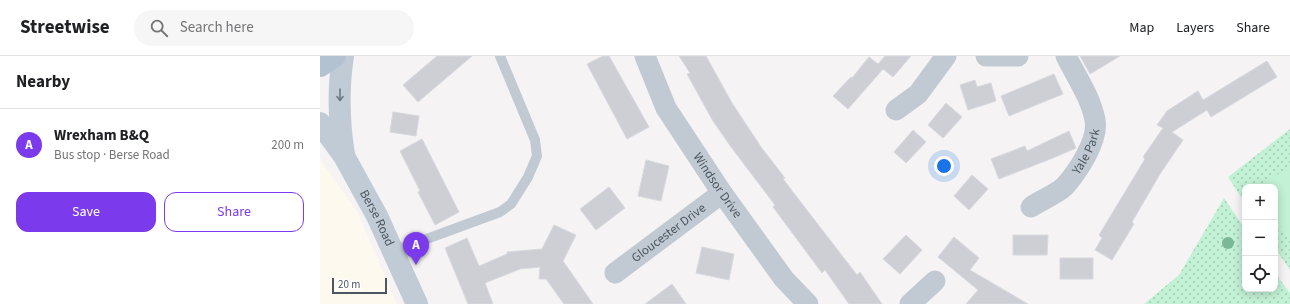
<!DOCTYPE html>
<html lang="en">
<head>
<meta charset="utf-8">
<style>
  :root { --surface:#fff; --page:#f6f6f6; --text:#202124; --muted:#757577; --line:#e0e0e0; --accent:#7c3aed }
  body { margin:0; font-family:"Source Sans 3",sans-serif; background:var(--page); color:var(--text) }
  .controls { position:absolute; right:12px; bottom:12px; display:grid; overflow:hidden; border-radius:8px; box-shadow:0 2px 10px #0003 }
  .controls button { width:36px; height:36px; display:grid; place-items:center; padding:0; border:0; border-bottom:1px solid var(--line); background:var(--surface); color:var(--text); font:20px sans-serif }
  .scale { position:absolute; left:12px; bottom:10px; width:55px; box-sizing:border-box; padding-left:4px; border:2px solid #4a5661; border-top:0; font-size:11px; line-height:14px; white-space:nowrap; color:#4a5661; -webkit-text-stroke:3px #fff; paint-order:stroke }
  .you { position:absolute; left:624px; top:110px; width:14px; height:14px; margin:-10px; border:3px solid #fff; border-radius:50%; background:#1a73e8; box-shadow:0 0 0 6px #1a73e833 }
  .badge { display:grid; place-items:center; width:26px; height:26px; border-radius:50%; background:var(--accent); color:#fff; font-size:13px; font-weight:700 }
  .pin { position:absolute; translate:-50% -33px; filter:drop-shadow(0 1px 2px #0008) }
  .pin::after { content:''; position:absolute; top:21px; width:14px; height:12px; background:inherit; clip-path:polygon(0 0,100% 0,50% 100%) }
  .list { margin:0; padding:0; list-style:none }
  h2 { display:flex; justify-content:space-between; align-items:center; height:52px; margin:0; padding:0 16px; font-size:17px }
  h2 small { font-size:13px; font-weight:400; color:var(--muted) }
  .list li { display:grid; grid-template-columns:26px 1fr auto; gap:12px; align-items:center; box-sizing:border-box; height:72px; padding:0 16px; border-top:1px solid var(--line) }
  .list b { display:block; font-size:15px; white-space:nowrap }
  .list p { margin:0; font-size:13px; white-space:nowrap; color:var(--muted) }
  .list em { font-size:13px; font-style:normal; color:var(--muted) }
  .actions { display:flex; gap:8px; padding:12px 16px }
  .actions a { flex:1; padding:9px 0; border:1px solid var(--accent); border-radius:12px; text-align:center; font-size:14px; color:var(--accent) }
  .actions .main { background:var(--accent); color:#fff }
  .icon { flex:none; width:22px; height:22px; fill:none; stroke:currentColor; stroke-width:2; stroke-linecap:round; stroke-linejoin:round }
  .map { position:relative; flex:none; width:970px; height:248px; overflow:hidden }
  header { display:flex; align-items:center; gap:24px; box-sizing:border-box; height:56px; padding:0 20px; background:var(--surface); border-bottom:1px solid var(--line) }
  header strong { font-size:19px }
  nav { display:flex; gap:22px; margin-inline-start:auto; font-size:14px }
  .search { width:280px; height:36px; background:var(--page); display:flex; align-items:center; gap:10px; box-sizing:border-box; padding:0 14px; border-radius:22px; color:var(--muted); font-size:15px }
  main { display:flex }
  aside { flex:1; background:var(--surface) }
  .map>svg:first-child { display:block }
  .commercial { fill:#fdf9ef }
  .grass { fill:url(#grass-dots) }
  .pitch { fill:#c3f1d5 }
  .building { fill:#cdcfd5; stroke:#d7d9de }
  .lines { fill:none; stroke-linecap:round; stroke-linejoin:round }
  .service { stroke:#c1cad2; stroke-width:10 }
  .minor { stroke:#c1cad2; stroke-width:21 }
  .secondary { stroke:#c1cbd6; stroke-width:22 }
  .primary { stroke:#b3c2d1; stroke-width:22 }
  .tree { fill:#7bb799 }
  .oneway { stroke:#6e7984 }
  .labels { text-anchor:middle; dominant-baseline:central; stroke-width:3; stroke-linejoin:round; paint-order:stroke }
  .street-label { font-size:13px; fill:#4a5661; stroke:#fff }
</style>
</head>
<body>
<header>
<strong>Streetwise</strong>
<div class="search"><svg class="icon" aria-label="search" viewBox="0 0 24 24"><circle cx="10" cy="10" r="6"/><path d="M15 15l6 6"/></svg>Search here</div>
<nav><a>Map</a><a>Layers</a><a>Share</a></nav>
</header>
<main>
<aside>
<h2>Nearby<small></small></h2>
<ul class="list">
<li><span class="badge">A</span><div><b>Wrexham B&amp;Q</b><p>Bus stop · Berse Road</p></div><em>200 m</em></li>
</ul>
<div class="actions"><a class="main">Save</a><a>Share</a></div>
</aside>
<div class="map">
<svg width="970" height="248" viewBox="0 0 970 248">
  <defs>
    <pattern id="grass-dots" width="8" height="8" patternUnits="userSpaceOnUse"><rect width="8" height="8" fill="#c3f1d5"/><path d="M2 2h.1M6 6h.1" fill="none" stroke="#a0c6b0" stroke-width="1.8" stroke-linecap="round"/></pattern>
  </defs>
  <rect width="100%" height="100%" fill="#f5f3f3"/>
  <path class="commercial" d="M0,103L37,155L77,248H0Z"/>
  <path class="grass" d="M970,73V214L955,192V131H925V147L908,121Z
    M904,142L925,173V233H955V217L970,237V248H824L859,219Z"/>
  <path class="pitch" d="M970,110V183L955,161V131H939Z"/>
  <path class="building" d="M117,0H152L98,46L83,29Z
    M283,0H289L329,71L307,83L267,8Z
    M359,0H386L412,47L441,91L465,122L463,123L537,219L540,216L562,248H529L505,214L502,217L453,151L455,149L411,91L393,65L367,18L370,17Z
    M565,0H591L573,21L563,13L528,53L513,40L531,21L532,22L549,1L558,8Z
    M760,0H800L770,18Z
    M947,5L957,21L891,61L887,54L852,76L863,84L840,118L812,166L814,168L792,204L775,194L782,182L779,179L825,103L823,101L843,72L837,69L847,55L878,35L883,44Z
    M734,18L743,38L689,60L681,40Z
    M655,24L657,31L671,27L676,45L648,54L640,29Z
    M626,47L642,61L623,82L608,69Z
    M73,56L99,60L96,80L70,76Z
    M593,74L606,86L586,107L574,96Z
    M749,75L756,92L733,102L679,123L671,103L705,90L707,95Z
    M102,83L139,156L115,169L98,136L100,135L80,95Z
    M326,104L349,110L341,145L318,140Z
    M652,119L668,133L649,154L634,140Z
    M289,131L305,152L276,174L260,153Z
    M234,169L256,179L243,205L273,248H244L226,223H219L220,211L200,213L165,227L173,248H148L125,192L147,182L159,210L187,198V196L222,193Z
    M586,179L602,194L580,218L563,203Z
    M693,179H728L727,199H693Z
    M634,181L659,202L650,214L708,248H646L658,234L618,201Z
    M382,191L414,198L409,224L376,217Z
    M740,202H773V223H740Z
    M352,228L366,248H325Z"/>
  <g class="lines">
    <path class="service" d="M74,195L180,156L191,148L208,121L217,100L215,84L180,0"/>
    <g class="minor">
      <path id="s1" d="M325,0L346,52L402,137L464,223L488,248"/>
      <path d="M666,0H698"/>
      <path d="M576,54L598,38L626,0"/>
      <path id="s2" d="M711,151C721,144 737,138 745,130C758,115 779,84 775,64C771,42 756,20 746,0"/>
      <path id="s3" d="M295,217L402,137"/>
      <path d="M590,248L615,225"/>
    </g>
    <g class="secondary">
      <path d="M23,0C18,32 19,67 24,99"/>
      <path id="s4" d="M0,67L24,100L57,160L97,248"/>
    </g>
    <path class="primary" d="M0,10L15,0"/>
  </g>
  <circle class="tree" cx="908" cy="187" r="6"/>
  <defs><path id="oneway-shaft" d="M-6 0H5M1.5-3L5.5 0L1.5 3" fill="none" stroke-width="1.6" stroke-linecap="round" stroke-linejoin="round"/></defs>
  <use class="oneway" href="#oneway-shaft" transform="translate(20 39) rotate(90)"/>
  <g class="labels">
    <g class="street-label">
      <text stroke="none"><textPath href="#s2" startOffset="81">Yale Park</textPath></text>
      <text stroke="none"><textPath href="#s1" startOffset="149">Windsor Drive</textPath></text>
      <text stroke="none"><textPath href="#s4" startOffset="111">Berse Road</textPath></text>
      <text stroke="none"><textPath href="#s3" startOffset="67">Gloucester Drive</textPath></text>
    </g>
  </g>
</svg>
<div class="controls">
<button>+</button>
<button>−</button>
<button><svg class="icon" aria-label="locate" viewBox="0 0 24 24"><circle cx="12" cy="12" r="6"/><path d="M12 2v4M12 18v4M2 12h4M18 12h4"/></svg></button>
</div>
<div class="scale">20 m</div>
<div class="you"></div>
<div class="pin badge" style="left:96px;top:209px">A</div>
</div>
</main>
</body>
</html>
